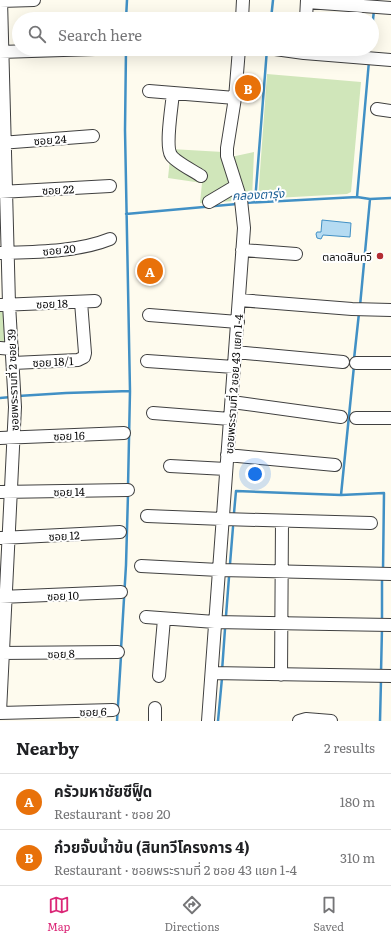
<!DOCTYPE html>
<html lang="en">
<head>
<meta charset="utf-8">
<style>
  :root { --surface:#fff; --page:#f2f2f2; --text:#202124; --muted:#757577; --line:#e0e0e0; --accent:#db2777 }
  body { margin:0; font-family:Literata,"Noto Sans Thai",serif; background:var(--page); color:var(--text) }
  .you { position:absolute; left:255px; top:474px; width:14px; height:14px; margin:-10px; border:3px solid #fff; border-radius:50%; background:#1a73e8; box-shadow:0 0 0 6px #1a73e833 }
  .badge { display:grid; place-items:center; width:26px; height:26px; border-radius:50%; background:var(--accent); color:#fff; font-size:13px; font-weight:700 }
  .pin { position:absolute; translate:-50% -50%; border:2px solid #fff; box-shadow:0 1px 4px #0006 }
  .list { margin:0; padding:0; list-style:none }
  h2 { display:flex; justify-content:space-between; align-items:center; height:52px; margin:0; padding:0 16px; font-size:17px }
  h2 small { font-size:13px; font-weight:400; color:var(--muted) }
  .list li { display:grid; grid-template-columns:26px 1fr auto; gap:12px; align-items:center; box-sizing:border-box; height:56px; padding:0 16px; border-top:1px solid var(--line) }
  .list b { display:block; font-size:15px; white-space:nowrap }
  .list p { margin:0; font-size:13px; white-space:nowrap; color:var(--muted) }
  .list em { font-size:13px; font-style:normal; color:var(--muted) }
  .icon { flex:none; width:22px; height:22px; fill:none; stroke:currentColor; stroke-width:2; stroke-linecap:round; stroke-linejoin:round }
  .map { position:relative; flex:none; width:391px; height:721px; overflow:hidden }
  .search { position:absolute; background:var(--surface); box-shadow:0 4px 16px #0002; left:12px; right:12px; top:12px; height:44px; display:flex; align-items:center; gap:10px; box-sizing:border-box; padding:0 14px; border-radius:22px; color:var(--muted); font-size:15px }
  .sheet { height:164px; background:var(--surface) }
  nav { display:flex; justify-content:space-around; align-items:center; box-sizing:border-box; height:56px; border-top:1px solid var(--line); background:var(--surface); font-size:11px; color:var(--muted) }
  nav a { display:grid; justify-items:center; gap:2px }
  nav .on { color:var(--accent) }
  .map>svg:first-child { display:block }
  .green { fill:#d0e6ba }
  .water { fill:#b5dbf2; stroke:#4190c5 }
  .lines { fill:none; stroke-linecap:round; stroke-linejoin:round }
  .stream { stroke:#4190c5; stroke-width:2.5 }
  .minor-casing { stroke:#404040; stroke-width:14 }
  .minor { stroke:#fff; stroke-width:12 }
  .poi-dot { fill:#b42d33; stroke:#fff; stroke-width:1.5 }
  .labels { text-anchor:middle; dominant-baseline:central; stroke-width:4; stroke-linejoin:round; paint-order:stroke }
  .street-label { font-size:11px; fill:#0d0d0d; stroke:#fff }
  .poi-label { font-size:11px; fill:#0d0d0d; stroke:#fff; text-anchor:end }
  .water-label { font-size:12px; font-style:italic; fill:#1e6197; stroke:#fff }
</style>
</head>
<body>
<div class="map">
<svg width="391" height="721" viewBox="0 0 391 721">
  <rect width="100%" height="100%" fill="#fefbee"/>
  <path class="green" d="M267,74L361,82L351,192L347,194L258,199Z
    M171,149L223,152L235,201L200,203L202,183L168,178Z
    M254,152L252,199L247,200L231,157Z
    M0,308H4V342H0Z"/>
  <path class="water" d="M322,220L351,223L350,237L323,235L321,239L317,238L316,234L317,232H321Z"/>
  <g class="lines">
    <path class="stream" d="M126,19L127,0
      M271,19L273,0
      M372,29L374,10
      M126,49L125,130L130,391L128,487
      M357,197L369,61
      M255,202L267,49
      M244,203L357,197L370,199L391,198
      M126,214L237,204
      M360,306L370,199
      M354,359L359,313
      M18,396L66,393L130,391
      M0,398L11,397
      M341,495L354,366
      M234,513L236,491L341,495L384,493L383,571
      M230,564L233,527
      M226,616L229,577
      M382,621V578
      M121,649L126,565L128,494
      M222,671L225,629
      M381,673L382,628
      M117,721L121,656
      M218,721L222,678
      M380,721L381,680"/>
    <defs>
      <path id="minor" d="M0,1L34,0
        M307,2L391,8
        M242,19L243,0
        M306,19L307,0
        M275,49L304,53V49
        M0,52L95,49
        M304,53L391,60
        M149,91L235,98
        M173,93C172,105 165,146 171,155C175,162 194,171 201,176
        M377,109L391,111
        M0,143L93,136
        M0,192L110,186
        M209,202L236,186
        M242,250L296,254
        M1,253C35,252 78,252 110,239
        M239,300L352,309L391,310
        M0,305L95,301
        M149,315L238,322
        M0,348L12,349
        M235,352L343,362
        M147,361L234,367
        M13,363L78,360L84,357L85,353L81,302
        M356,363H391
        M232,402L341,417
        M153,413L230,419
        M356,418H391
        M0,438L124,433
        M227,455L335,465
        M170,466L226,469
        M0,492L128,490
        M147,516L223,519L371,523
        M1,538L120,532
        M141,566L219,570L391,574
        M0,597L121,592
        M146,617L215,622L391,625
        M0,653L118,652
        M212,673L391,676
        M281,675L282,521
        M159,676L164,619
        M0,712L15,407L9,304L1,0
        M0,713L113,710
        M155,721V708
        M208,721L244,228L241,200L227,156V148L235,98L239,49
        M299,721L306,719L331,721"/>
    </defs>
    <use href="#minor" class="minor-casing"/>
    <use href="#minor" class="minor"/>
  </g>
  <circle class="poi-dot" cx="380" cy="256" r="4"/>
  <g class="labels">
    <g class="street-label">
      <text transform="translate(50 139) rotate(-4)">ซอย 24</text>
      <text transform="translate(58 189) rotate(-3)">ซอย 22</text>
      <text transform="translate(59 249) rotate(-6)">ซอย 20</text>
      <text transform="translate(52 303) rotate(-2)">ซอย 18</text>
      <text transform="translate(53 361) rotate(-3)">ซอย 18/1</text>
      <text transform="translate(12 380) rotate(-92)">ซอยพระรามที่ 2 ซอย 39</text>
      <text transform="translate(233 384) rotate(-86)">ซอยพระรามที่ 2 ซอย 43 แยก 1-4</text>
      <text transform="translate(69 435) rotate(-2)">ซอย 16</text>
      <text transform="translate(69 491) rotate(-1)">ซอย 14</text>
      <text transform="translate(64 535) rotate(-3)">ซอย 12</text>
      <text transform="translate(63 595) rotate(-2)">ซอย 10</text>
      <text transform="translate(61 653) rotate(-1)">ซอย 8</text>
      <text transform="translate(93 711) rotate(-1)">ซอย 6</text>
    </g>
    <g class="poi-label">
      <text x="372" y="256">ตลาดสินทวี</text>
    </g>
    <g class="water-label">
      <text transform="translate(258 194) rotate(-3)">คลองตารุ่ง</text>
    </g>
  </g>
</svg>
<div class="you"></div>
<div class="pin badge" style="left:150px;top:271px;background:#e8710a">A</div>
<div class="pin badge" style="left:248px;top:88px;background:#e8710a">B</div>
<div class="search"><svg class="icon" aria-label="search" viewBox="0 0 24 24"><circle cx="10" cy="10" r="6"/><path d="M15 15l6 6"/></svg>Search here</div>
</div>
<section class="sheet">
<h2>Nearby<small>2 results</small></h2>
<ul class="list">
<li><span class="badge" style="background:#e8710a">A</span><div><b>ครัวมหาชัยซีฟู็ด</b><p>Restaurant · ซอย 20</p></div><em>180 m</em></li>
<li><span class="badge" style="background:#e8710a">B</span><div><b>ก๋วยจั๊บน้ำข้น (สินทวีโครงการ 4)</b><p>Restaurant · ซอยพระรามที่ 2 ซอย 43 แยก 1-4</p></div><em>310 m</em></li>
</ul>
</section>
<nav>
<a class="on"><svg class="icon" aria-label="map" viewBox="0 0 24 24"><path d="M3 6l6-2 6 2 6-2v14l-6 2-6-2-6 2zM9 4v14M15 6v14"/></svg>Map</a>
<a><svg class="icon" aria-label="directions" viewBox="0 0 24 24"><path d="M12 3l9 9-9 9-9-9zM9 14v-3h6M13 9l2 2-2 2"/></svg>Directions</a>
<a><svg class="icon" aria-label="saved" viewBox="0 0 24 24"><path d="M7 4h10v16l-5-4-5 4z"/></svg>Saved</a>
</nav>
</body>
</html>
